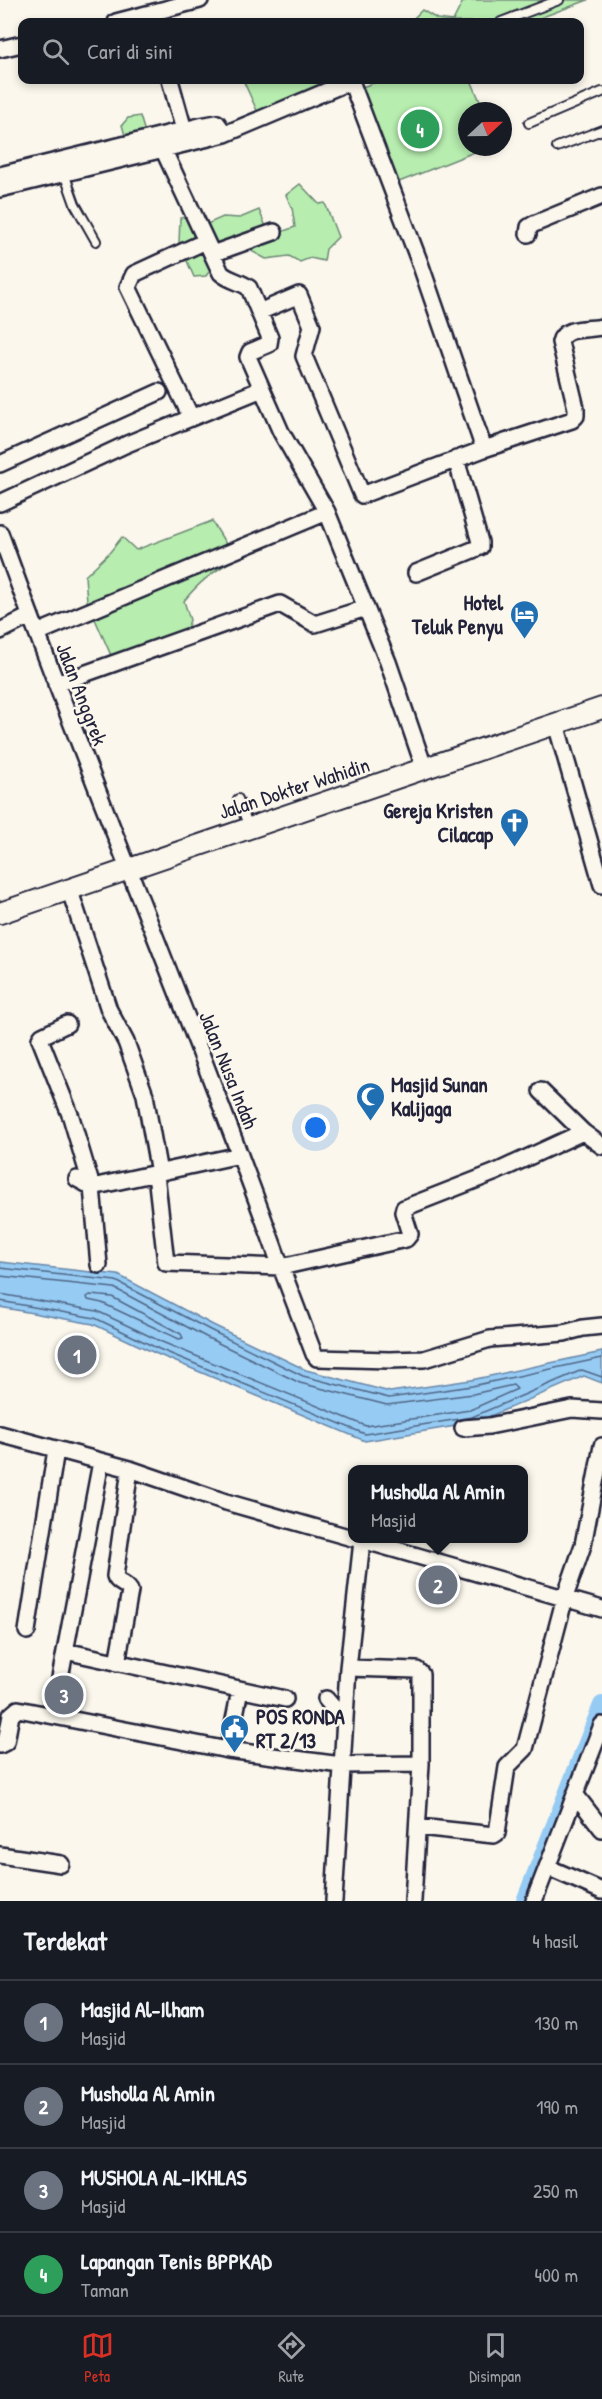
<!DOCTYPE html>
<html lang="id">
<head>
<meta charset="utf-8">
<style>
  :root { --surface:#171b24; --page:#20242c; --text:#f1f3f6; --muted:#9ea1a6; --line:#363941; --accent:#d93025 }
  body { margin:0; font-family:"Patrick Hand",sans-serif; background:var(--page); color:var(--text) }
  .compass { position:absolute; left:458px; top:102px; width:54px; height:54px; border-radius:50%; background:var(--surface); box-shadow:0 3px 9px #0003; rotate:68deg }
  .you { position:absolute; left:316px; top:1128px; width:21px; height:21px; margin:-15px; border:4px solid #fff; border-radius:50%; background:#1a73e8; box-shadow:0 0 0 9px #1a73e833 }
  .badge { display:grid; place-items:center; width:39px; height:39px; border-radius:50%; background:var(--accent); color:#fff; font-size:20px; font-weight:700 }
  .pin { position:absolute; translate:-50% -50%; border:3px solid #fff; box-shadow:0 2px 6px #0006 }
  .popup { position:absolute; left:348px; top:1465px; width:180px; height:78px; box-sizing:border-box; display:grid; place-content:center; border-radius:12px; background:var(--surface); filter:drop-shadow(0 2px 4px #0005); font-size:20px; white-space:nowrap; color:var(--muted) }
  .popup b { font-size:22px; color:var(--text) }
  .popup::after { content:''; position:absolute; left:50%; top:100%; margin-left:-12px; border:12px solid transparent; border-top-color:var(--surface) }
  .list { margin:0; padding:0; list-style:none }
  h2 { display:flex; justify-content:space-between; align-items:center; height:78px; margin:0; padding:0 24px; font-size:26px }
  h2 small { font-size:20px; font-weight:400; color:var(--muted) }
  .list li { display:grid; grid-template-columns:39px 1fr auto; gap:18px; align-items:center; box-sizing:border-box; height:84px; padding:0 24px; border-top:2px solid var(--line) }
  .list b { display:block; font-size:22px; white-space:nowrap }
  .list p { margin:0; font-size:20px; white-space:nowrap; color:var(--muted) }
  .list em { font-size:20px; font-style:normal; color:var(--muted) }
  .icon { flex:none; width:33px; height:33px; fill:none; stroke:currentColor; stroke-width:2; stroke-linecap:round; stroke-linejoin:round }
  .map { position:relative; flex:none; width:602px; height:1901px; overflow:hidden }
  .search { position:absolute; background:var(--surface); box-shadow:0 3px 9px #0003; left:18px; right:18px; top:18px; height:66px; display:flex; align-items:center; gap:15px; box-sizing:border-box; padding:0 21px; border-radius:12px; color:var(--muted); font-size:22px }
  .sheet { height:414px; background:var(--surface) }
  nav { display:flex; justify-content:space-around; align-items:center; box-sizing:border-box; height:84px; border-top:2px solid var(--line); background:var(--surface); font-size:16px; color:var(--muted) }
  nav a { display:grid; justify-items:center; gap:3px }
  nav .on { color:var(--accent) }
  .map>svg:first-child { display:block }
  .green { fill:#b7edaf; stroke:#6c8875; stroke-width:1.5 }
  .water { fill:#96cbf4; stroke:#6887aa; stroke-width:1.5 }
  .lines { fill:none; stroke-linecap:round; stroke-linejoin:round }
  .shore { stroke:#506685; stroke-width:1.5 }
  .canal { stroke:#96cbf4; stroke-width:18 }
  .service-casing { stroke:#22223b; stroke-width:12 }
  .minor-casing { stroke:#22223b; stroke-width:20 }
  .tertiary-casing { stroke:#22223b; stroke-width:24 }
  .service { stroke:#fbf7ec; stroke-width:8 }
  .minor { stroke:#fbf7ec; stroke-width:15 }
  .tertiary { stroke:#fbf7ec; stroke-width:20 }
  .labels { text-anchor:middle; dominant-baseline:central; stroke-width:5; stroke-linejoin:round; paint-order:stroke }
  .poi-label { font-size:21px; font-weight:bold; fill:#22223b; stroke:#fbf7ec; text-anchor:end }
  .street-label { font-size:21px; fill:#22223b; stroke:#fbf7ec }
</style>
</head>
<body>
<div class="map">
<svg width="602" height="1901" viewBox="0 0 602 1901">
  <rect width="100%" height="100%" fill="#fbf7ec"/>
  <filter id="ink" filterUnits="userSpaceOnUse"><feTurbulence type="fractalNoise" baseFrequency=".0167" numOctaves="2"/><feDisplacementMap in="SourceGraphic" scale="12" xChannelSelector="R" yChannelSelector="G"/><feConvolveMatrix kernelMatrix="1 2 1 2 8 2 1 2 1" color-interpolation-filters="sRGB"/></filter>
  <g filter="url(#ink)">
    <path class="green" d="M467,0H588L529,22H410L422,10L437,19L453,21L462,3Z
      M243,80H347L259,115Z
      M381,80H471L484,111H467V147H487L394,184L357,89Z
      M140,116L147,139L128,146L122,125L128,118Z
      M300,184L319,204L325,203L338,237L326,249L324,261L310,258L300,262L289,256L266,259L248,249L222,254L206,276L194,277L179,243L180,218L193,215L205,225L223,217L240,218L259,210L270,236L295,227L292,208L286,195Z
      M212,521L235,559C214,571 199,582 184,601L190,620L183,640L114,662L87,601L85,576L110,552L122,537L136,550Z"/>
    <path class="water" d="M0,1262L118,1275L213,1325L306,1370L390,1392L471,1380L602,1352V1383L584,1376L474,1423L365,1441L157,1354L93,1324L0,1307Z"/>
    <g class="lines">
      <path class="shore" d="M0,1268L116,1281L210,1330L303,1376L389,1398L472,1386L602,1358
        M0,1276L114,1288L206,1337L300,1383L387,1405L473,1394L513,1385L517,1389L470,1410L366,1426L162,1342L97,1311L0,1294
        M90,1295L112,1297L181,1334L183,1338L179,1339L102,1303L88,1300L87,1297Z
        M0,1301L95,1318L159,1349L365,1434L472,1417L582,1370L602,1377"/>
      <path class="canal" d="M525,1901L602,1705"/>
      <defs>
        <path id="service" d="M501,22L559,0
          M529,123L602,92
          M557,147L602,130
          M64,173L75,204L96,241
          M238,799L249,827"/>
        <path id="minor" d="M116,22L200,0
          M0,49L22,44
          M170,80L184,130
          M163,149L221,273C230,281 240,281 249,288L270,338L269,344L250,352L248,357L281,432L327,512L388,662L425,770
          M0,175L200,126L217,123L225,134
          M0,189L225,134L351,81L421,266L484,449
          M528,234L529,227L534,224L602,196
          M212,254L274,232
          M259,312L299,295L312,326L304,356L362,495L484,449L572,420L576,416V408L560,342C564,326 588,330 602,327
          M191,417L128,287L134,274L206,241
          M0,464L159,392
          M0,503L127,444L262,389
          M0,533C89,780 193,1021 281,1267L406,1239L410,1234L403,1212L404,1208L496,1172L583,1132
          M416,573L480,547V542L456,459
          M0,631L30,616
          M37,633L327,512
          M56,684L280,604L315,624L366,608
          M556,724L602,885
          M69,888L109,1010L126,1042L145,1095L159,1173
          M67,1024L42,1036L40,1039L71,1117L92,1187L99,1265
          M541,1091L583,1132L602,1146
          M156,1174L166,1263L281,1267L314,1354L317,1358L389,1360L424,1359L490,1339L564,1333L583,1328L602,1326
          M77,1179L92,1187L240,1155
          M463,1428L489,1426L572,1409L602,1411
          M0,1434L130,1469L226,1502L352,1538
          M355,1538L602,1609
          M27,1631L56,1450
          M65,1651L285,1699
          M117,1663L130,1591C128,1584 117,1584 115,1576L130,1469
          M348,1668L417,1670L421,1674V1764
          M326,1699L344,1720
          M53,1715L101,1462
          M0,1745L6,1742L11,1715L18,1709L228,1750L341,1765L421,1764L413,1901
          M228,1750L240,1690
          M575,1794L602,1829
          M419,1827L494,1835L497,1833L507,1767L525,1749L565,1597L583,1545L602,1446
          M0,1855L61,1864
          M547,1867L602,1891
          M334,1901L348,1668L362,1541
          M534,1901L602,1725"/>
        <path id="tertiary" d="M0,913L602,708"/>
      </defs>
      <use href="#service" class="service-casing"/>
      <use href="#minor" class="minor-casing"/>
      <use href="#tertiary" class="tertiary-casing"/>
      <use href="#service" class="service"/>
      <use href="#minor" class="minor"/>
      <use href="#tertiary" class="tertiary"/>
    </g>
  </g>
  <defs>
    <symbol id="hotel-pin" viewBox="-11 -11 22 30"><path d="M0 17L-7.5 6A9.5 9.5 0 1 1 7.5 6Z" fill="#1f6fb2" stroke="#fbf7ec"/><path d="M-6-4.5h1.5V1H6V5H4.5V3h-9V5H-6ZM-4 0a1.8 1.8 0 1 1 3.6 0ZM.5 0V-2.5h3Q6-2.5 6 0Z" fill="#fff"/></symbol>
    <symbol id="church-pin" viewBox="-11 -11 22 30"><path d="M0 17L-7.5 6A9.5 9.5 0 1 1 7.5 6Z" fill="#1f6fb2" stroke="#fbf7ec"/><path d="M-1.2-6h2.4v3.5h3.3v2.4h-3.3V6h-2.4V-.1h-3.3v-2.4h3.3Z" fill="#fff"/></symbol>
    <symbol id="mosque-pin" viewBox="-11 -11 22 30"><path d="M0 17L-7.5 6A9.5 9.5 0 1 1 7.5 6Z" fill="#1f6fb2" stroke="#fbf7ec"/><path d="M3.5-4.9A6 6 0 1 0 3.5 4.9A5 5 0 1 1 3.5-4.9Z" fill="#fff"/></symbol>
    <symbol id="civic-pin" viewBox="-11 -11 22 30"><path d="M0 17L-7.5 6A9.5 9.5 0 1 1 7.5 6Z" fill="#1f6fb2" stroke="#fbf7ec"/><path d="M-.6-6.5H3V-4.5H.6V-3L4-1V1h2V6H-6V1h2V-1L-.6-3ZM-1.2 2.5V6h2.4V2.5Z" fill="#fff"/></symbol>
  </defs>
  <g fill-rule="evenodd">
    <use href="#hotel-pin" x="508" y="598" width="33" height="45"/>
    <use href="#church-pin" x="498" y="806" width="33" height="45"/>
    <use href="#mosque-pin" x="354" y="1080" width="33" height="45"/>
    <use href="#civic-pin" x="218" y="1712" width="33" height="45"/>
  </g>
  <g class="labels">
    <g class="poi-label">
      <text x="503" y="602">Hotel<tspan x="503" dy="24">Teluk Penyu</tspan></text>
      <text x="493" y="810">Gereja Kristen<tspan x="493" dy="24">Cilacap</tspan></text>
      <text x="391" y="1084" text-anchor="start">Masjid Sunan<tspan x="391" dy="24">Kalijaga</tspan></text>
      <text x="256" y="1716" text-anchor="start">POS RONDA<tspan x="256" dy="24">RT 2/13</tspan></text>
    </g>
    <g class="street-label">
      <text transform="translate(82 694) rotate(69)">Jalan Anggrek</text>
      <text transform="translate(294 788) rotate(-18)">Jalan Dokter Wahidin</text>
      <text transform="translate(229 1070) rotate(68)">Jalan Nusa Indah</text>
    </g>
  </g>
</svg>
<svg class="compass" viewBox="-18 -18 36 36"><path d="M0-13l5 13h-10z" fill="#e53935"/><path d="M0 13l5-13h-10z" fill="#9ea1a6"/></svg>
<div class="you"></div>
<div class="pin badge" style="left:77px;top:1355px;background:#6b7280">1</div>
<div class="pin badge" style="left:438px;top:1585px;background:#6b7280">2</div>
<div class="popup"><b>Musholla Al Amin</b>Masjid</div>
<div class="pin badge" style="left:64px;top:1695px;background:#6b7280">3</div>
<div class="pin badge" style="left:420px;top:129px;background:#2e9e5b">4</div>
<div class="search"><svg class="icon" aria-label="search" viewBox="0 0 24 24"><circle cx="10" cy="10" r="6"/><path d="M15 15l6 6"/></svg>Cari di sini</div>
</div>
<section class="sheet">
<h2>Terdekat<small>4 hasil</small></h2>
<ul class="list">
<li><span class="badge" style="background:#6b7280">1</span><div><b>Masjid Al-Ilham</b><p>Masjid</p></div><em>130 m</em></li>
<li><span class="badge" style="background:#6b7280">2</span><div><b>Musholla Al Amin</b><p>Masjid</p></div><em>190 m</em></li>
<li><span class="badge" style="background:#6b7280">3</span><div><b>MUSHOLA AL-IKHLAS</b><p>Masjid</p></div><em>250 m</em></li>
<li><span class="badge" style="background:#2e9e5b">4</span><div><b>Lapangan Tenis BPPKAD</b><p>Taman</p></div><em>400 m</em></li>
</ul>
</section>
<nav>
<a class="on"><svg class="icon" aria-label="map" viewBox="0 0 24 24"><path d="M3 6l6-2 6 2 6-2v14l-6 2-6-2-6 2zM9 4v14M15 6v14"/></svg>Peta</a>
<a><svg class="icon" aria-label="directions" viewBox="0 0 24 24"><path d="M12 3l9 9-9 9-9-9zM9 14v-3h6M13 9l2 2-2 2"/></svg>Rute</a>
<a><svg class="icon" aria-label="saved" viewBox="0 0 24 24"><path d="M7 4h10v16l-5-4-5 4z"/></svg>Disimpan</a>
</nav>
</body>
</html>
